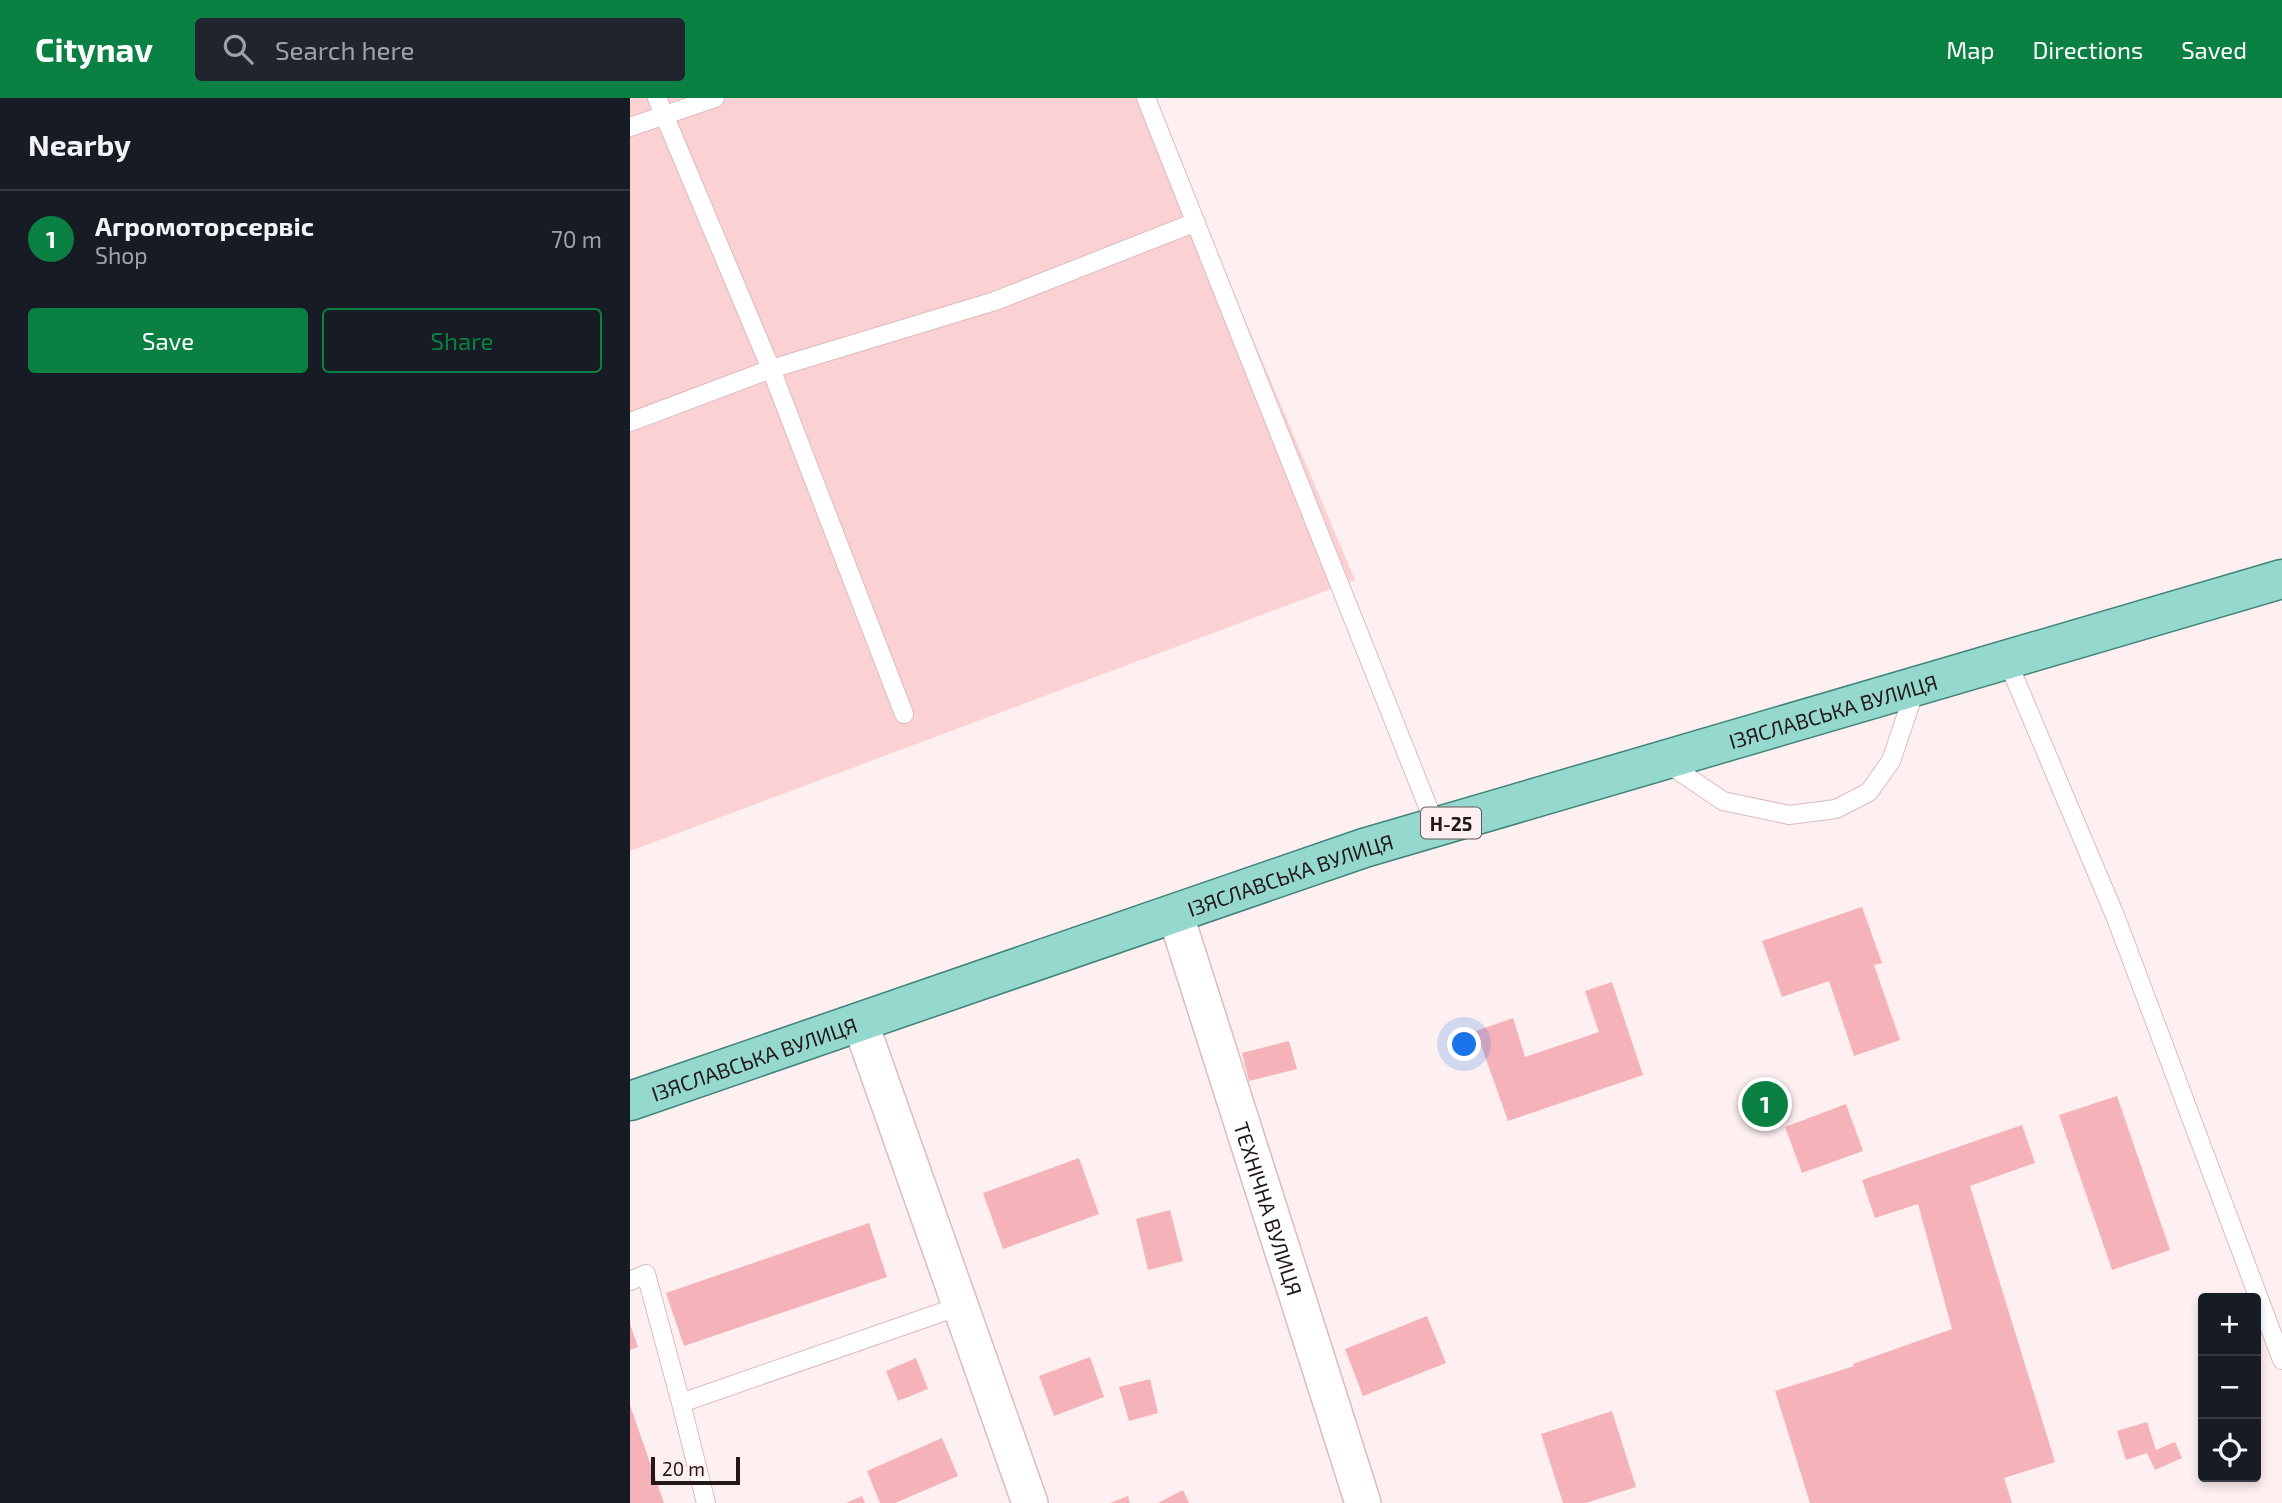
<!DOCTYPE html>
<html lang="en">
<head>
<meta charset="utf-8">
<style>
  :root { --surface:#171b24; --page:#20242c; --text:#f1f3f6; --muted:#9ea1a6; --line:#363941; --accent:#0b8043 }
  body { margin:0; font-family:"Exo 2",sans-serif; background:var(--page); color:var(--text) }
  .controls { position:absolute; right:21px; bottom:21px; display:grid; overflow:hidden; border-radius:7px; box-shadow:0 4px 10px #0003 }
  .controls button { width:63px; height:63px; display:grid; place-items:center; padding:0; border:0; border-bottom:2px solid var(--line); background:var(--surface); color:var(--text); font:35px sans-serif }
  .scale { position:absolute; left:21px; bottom:18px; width:89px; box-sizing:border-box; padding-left:7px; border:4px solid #231718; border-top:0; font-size:19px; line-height:24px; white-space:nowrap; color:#231718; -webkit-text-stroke:5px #fef0f1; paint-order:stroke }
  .you { position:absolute; left:835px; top:947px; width:24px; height:24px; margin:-18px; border:5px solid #fff; border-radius:50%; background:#1a73e8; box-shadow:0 0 0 10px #1a73e833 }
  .badge { display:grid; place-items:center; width:46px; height:46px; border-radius:50%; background:var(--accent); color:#fff; font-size:23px; font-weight:700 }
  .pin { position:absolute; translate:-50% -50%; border:4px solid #fff; box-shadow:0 2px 7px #0006 }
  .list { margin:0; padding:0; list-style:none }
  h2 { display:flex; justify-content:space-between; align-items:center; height:91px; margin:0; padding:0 28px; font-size:30px }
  h2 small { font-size:23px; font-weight:400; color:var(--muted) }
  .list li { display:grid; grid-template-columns:46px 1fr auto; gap:21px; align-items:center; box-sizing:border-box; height:98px; padding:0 28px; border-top:2px solid var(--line) }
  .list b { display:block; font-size:26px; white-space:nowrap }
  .list p { margin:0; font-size:23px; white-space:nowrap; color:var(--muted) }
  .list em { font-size:23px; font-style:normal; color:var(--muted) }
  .actions { display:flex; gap:14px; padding:21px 28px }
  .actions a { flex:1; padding:16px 0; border:2px solid var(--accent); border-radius:7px; text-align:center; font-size:24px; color:var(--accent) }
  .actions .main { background:var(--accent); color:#fff }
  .icon { flex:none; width:38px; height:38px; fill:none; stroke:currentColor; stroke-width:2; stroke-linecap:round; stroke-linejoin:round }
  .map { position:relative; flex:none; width:1652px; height:1405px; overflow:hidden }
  header { display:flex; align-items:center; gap:42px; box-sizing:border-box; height:98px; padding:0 35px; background:var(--accent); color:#fff }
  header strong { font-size:33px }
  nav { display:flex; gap:38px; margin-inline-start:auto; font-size:24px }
  .search { width:490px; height:63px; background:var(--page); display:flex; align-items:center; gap:18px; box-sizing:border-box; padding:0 24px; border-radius:7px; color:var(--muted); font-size:26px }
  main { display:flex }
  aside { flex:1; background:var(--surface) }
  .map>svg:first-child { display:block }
  .green { fill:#fbd1d4 }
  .building { fill:#f6b2b9 }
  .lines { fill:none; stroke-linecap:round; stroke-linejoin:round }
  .service-casing { stroke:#dcbbbe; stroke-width:20 }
  .minor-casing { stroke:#dcbbbe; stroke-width:38 }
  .primary-casing { stroke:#40847a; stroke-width:41 }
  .service { stroke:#fff; stroke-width:18 }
  .minor { stroke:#fff; stroke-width:35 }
  .primary { stroke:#95d8ce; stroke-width:38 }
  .labels { text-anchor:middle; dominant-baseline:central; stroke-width:7; stroke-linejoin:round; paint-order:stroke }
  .shield { fill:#fef0f1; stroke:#655859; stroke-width:2 }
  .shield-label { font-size:19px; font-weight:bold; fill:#231718 }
  .street-label { font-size:21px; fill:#231718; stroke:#fef0f1 }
</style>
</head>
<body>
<header>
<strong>Citynav</strong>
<div class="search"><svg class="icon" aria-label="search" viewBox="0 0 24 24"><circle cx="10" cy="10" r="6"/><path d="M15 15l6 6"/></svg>Search here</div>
<nav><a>Map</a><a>Directions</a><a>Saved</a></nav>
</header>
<main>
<aside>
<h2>Nearby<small></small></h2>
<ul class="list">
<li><span class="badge">1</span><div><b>Агромоторсервіс</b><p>Shop</p></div><em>70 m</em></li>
</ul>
<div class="actions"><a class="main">Save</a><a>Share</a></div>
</aside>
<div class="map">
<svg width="1652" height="1405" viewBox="0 0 1652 1405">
  <rect width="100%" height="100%" fill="#fef0f1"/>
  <path class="green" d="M0,0H521L725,482L0,753Z"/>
  <path class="building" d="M1232,809L1252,865L1244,867L1270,942L1224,958L1199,883L1152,899L1132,843Z
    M982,884L1013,977L878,1023L846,933L883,920L895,959L969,934L955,893Z
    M659,943L667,971L619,983L612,955Z
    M1487,998L1540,1152L1482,1172L1429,1017Z
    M1216,1006L1233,1053L1172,1075L1155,1029Z
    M1392,1027L1405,1065L1340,1088L1425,1364L1374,1380L1382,1405H1180L1145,1293L1224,1268L1223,1266L1322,1231L1288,1106L1245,1120L1232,1082Z
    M449,1060L469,1116L373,1151L353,1095Z
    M540,1112L553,1163L518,1172L506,1121Z
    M239,1125L257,1179L54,1248L36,1195Z
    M797,1218L816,1265L733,1298L715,1251Z
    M0,1226L8,1249L0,1252Z
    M460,1259L474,1299L424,1318L409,1278Z
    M286,1260L298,1291L268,1303L256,1273Z
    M520,1281L528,1315L499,1323L489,1289Z
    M0,1307L34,1405H0Z
    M982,1313L1006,1389L956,1405H933L911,1336Z
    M1517,1324L1526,1352L1545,1344L1552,1360L1525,1372L1517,1355L1496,1362L1487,1333Z
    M312,1340L328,1378L265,1405H250L237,1373Z
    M553,1392L559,1405H528Z
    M232,1398L235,1405H216Z
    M498,1398L500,1405H480Z"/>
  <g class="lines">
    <defs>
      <path id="service" d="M27,0L141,271L274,616
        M516,0L806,729
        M0,29L85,0
        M0,324L141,271L365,203L566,124
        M1377,562L1486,820L1652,1262
        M1034,663L1093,703L1159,717L1206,711L1239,694L1261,663L1286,589
        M0,1183L16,1176L51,1305
        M76,1405L51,1305L330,1208"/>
      <g id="minor">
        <path id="s1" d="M545,815L733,1405"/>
        <path d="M230,924L400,1405"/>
      </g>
      <g id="primary">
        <path id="s2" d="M0,1003L734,750L1652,481"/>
      </g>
    </defs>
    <use href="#service" class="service-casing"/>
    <use href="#minor" class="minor-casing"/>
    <use href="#primary" class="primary-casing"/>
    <use href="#service" class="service"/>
    <use href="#minor" class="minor"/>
    <use href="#primary" class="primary"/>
  </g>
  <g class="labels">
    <rect class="shield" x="791" y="709.5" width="60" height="31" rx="5"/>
    <g class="shield-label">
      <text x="821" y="725">Н-25</text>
    </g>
    <g class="street-label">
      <text stroke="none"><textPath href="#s2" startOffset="1265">ІЗЯСЛАВСЬКА ВУЛИЦЯ</textPath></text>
      <text stroke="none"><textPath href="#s2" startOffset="698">ІЗЯСЛАВСЬКА ВУЛИЦЯ</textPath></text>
      <text stroke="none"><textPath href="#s2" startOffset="131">ІЗЯСЛАВСЬКА ВУЛИЦЯ</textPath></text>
      <text stroke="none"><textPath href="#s1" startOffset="310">ТЕХНІЧНА ВУЛИЦЯ</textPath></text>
    </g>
  </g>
</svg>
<div class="controls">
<button>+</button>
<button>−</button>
<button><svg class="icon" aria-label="locate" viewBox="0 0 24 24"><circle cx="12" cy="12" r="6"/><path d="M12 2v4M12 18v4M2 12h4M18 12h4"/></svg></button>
</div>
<div class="scale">20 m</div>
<div class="you"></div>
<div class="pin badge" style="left:1135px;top:1006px">1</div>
</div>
</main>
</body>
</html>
